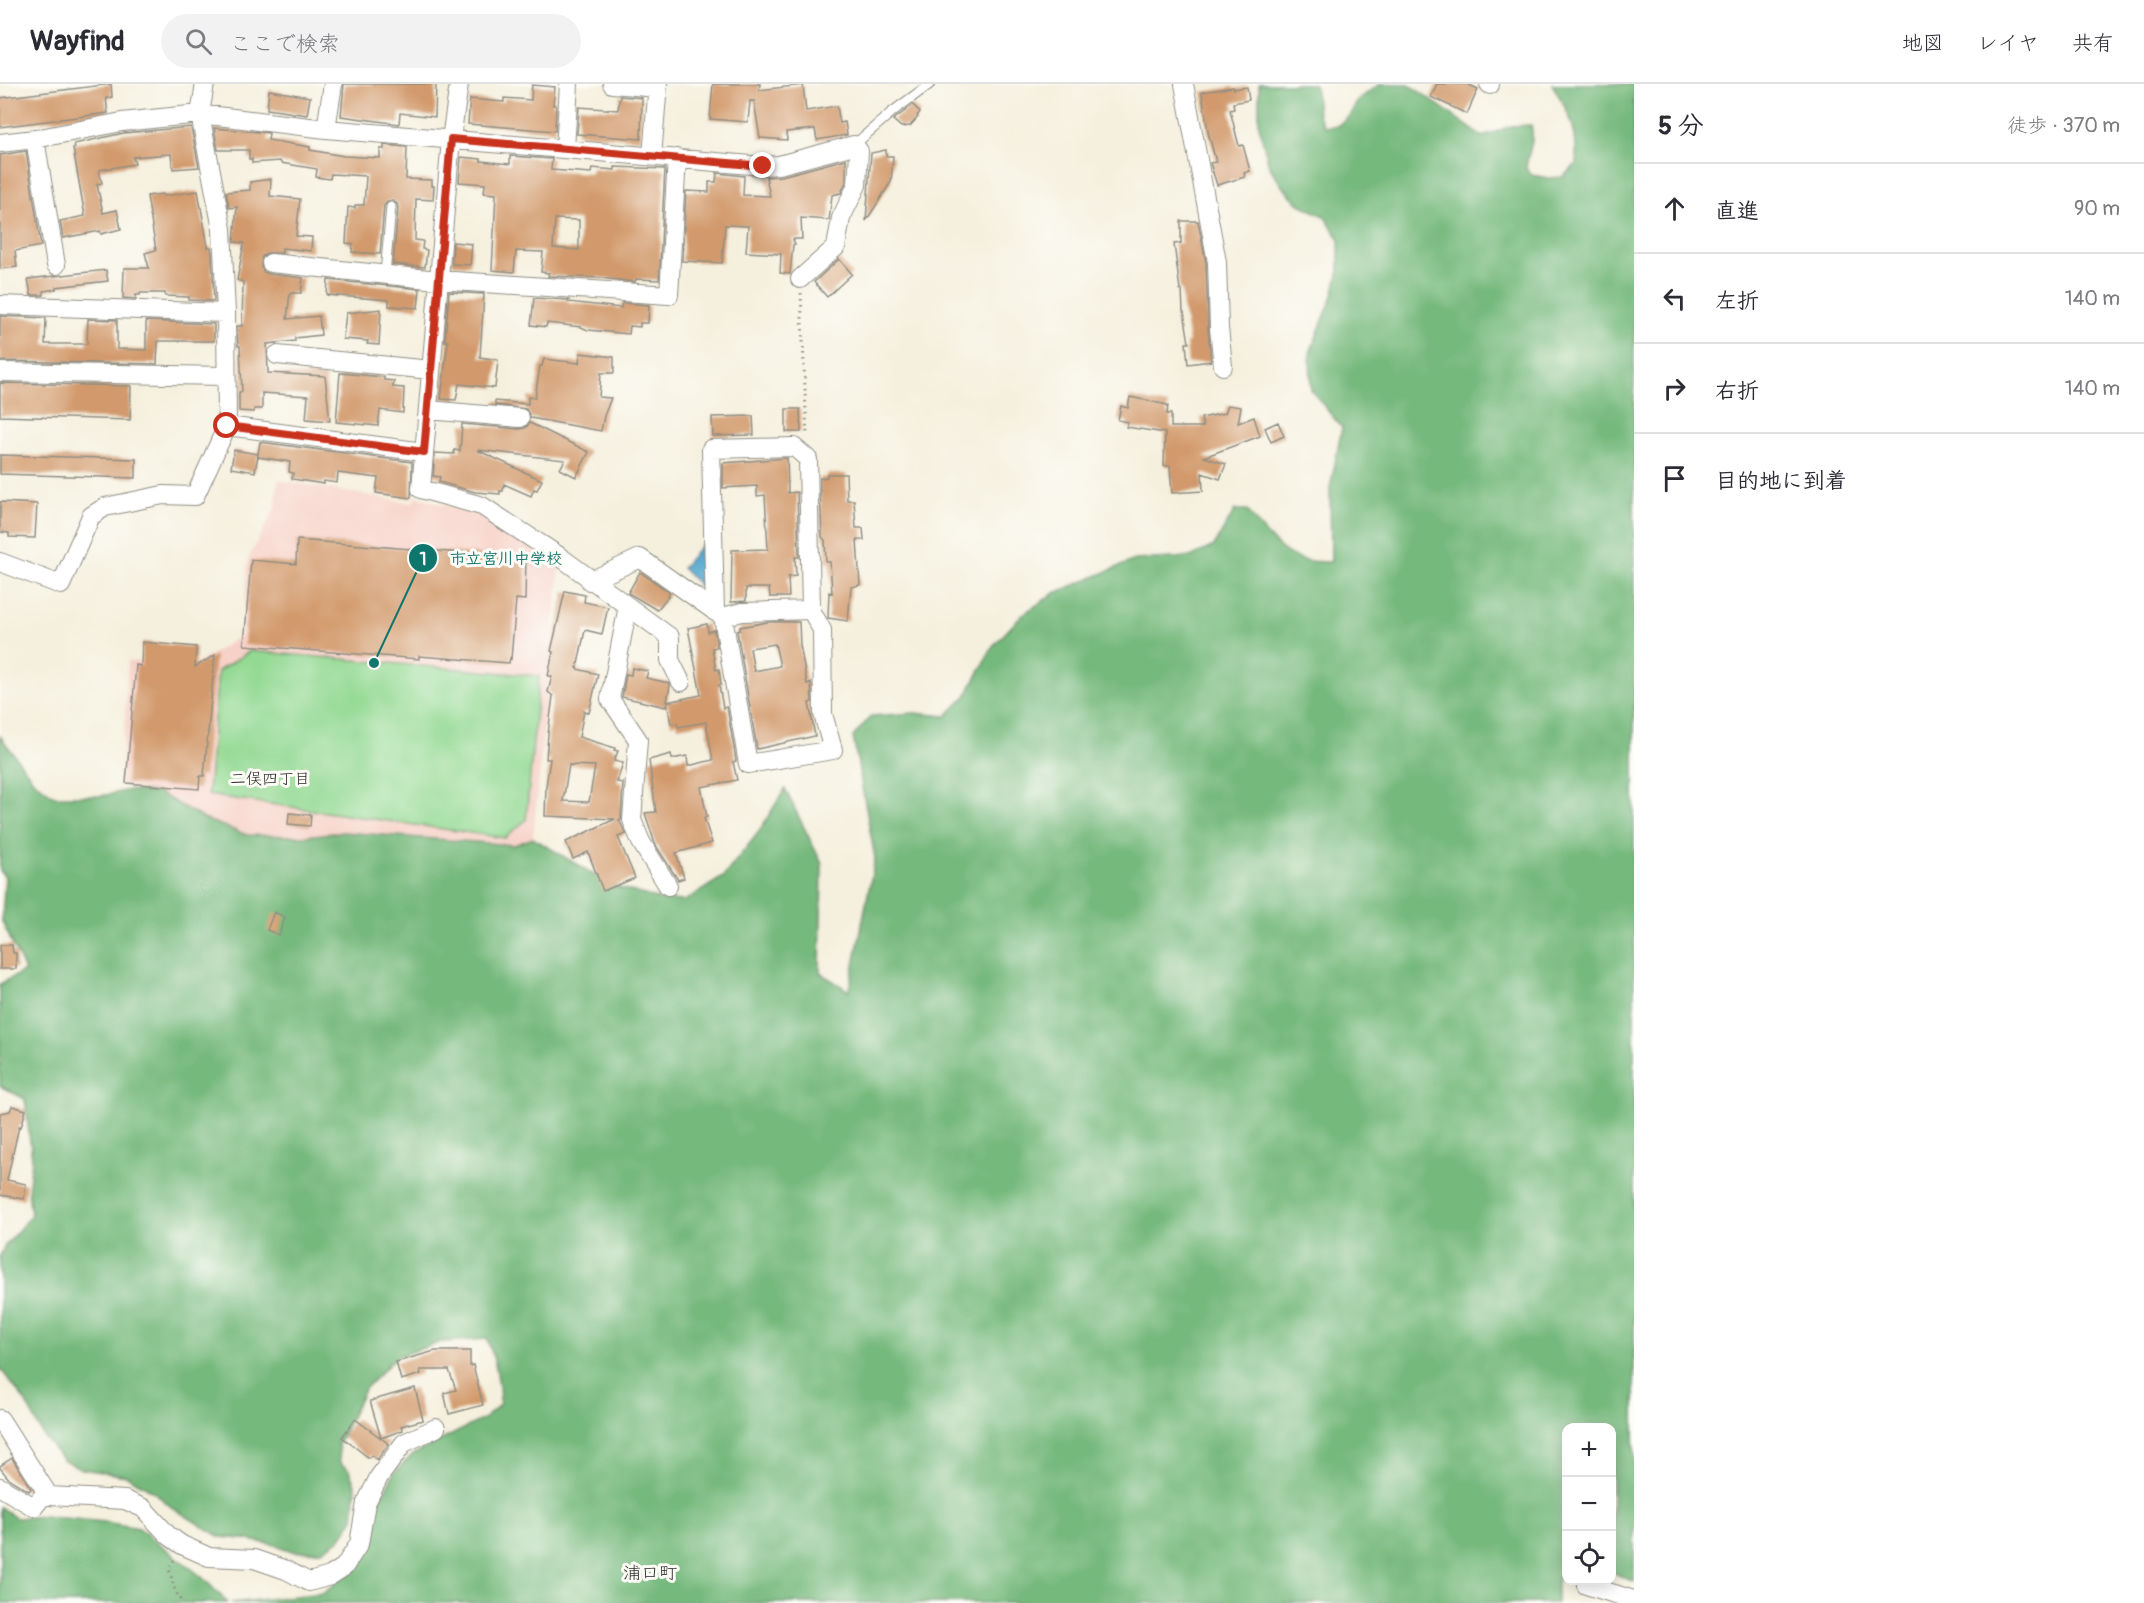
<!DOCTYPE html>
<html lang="ja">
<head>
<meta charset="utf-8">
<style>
  :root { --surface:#fff; --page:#f2f2f3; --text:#2b2b33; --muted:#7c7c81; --line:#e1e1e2 }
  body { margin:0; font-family:Pangolin,"Klee One",sans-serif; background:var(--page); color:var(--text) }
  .controls { position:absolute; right:18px; bottom:18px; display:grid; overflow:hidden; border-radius:12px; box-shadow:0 3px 15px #0003 }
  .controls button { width:54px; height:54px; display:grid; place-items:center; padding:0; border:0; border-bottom:2px solid var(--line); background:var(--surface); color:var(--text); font:30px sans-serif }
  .stop { position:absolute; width:18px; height:18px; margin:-14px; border:4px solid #c8321e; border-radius:50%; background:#fff }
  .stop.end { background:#c8321e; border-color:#fff; box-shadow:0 2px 6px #0008 }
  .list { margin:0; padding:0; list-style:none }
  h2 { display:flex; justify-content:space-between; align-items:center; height:78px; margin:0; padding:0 24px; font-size:26px }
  h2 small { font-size:20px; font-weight:400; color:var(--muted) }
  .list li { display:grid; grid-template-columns:39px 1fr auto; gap:18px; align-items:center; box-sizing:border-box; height:90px; padding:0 24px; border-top:2px solid var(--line) }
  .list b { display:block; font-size:22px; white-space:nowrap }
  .list em { font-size:20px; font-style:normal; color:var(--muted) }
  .icon { flex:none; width:33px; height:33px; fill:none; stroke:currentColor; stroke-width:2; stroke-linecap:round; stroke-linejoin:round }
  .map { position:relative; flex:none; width:1634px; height:1519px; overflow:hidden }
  header { display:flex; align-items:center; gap:36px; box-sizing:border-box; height:84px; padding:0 30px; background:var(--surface); border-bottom:2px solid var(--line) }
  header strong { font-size:28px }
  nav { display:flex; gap:33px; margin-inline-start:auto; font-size:21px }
  .search { width:420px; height:54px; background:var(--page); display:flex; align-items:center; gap:15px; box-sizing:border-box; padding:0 21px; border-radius:33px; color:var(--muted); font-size:22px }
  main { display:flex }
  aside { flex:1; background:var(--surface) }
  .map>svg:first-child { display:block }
  .built { fill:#f7d1c8 }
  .green { fill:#93d993; stroke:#5f825f; stroke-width:1.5 }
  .forest { fill:#76b97d; stroke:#507254; stroke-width:1.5 }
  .water { fill:#53a7cf; stroke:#3f697d; stroke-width:1.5 }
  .building { fill:#d29a6c; fill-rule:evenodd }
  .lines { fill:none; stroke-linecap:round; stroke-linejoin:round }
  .lane-casing { stroke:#908e84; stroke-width:11 }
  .street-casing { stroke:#908e84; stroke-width:20 }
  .path { stroke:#908e84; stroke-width:3; stroke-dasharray:1.5 4.5; stroke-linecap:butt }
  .lane { stroke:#fff; stroke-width:9 }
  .street { stroke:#fff; stroke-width:18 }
  .route { stroke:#c8321e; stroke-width:8 }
  .labels { text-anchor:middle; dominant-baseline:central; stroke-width:6; stroke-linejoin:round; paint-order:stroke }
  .neighbourhood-label { font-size:16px; fill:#2b2b2b; stroke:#fdfcf7 }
  .quarter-label { font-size:18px; fill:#2b2b2b; stroke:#fdfcf7 }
  .leader { fill:none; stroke:#0f766e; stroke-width:2 }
  .callout-dot { fill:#0f766e; stroke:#fdfcf7; stroke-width:2 }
  .mark-label { font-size:18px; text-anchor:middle; font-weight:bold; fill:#fff }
  .callout-label { font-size:16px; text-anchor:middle; font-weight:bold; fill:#0f766e; stroke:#fdfcf7; stroke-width:6; stroke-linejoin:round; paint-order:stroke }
</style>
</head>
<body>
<header>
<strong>Wayfind</strong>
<div class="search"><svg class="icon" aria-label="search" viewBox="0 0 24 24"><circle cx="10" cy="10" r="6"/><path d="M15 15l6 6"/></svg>ここで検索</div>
<nav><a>地図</a><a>レイヤ</a><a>共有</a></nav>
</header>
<main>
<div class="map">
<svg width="1634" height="1519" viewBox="0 0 1634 1519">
  <rect width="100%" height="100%" fill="#fdfcf7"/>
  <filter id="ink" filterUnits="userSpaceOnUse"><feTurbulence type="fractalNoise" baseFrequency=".0167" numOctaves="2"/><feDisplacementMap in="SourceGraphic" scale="12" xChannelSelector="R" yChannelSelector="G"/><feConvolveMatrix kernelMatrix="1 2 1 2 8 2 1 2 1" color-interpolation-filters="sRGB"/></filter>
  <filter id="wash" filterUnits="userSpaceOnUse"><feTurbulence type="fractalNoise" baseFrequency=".008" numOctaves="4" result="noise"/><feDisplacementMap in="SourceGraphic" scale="24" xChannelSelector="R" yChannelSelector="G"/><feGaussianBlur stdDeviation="1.35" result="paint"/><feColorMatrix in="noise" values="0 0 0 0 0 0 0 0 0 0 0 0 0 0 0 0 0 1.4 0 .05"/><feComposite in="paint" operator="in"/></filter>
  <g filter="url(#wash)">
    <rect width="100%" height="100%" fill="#f5f0de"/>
    <path class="built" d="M278,396L412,419L416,412L476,430L560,480L533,754L514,761L343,748L305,752L247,751L204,735L159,709L121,700L128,577L193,582L242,551L248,475L276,422Z"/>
    <path class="green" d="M250,567L539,592L526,736L505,754L208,711L218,587Z"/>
    <path class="forest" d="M1259,0H1315L1318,31L1324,42H1337L1349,32L1359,15L1380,0H1409L1483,53L1511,42L1531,41C1535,57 1528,68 1526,84L1532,91L1548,94L1563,93L1576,80C1578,44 1570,30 1552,0H1634V1498L1612,1488V1344H1566V1481L1564,1482L1557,1498V1519H231L324,1509L357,1480L375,1424L394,1389L412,1371L485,1334L500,1320C500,1296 496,1277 487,1255L441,1258L396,1273L364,1306L338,1360L340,1379L349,1386L356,1403L353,1436L340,1455L322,1467L295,1468L275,1461L244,1455L220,1453L171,1423L153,1407L127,1392L82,1385L63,1376L44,1353L25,1317L0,1284V1172L5,1162L31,1131L28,1107L32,1075L25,1015L0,1002V900L25,887L2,837L5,793L0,787V652L33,696L54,712H101L129,706L159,709L204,735L247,751L305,752L343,748L514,761L533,754L613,802L662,816L685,817L723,793L758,749L785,705L822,780L820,889L849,907L875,774L853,653L871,632L915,629L946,632L966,612L993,562L1023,530L1055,509L1135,476L1190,473L1214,462L1235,426H1247C1261,444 1279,470 1303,476C1312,478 1322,478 1331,478L1330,404L1342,344L1311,306L1310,269L1333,211L1339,187V154L1324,132L1299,120L1282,102L1269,82L1259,42Z
      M0,1423L16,1434L44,1432L105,1438L139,1444L202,1493L228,1519H0Z"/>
    <path class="water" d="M706,456V508L682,484Z"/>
    <g id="blocks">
      <path class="building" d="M111,0L112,13L106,14L108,29L0,43V14Z
        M344,0H436L435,33L400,29L399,40L341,32Z
        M713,0H760L759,6L803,1L806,27L837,22L840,39L845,38L847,51L817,56L815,45L786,48L787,56L760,54L754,17H750L748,38L710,35Z
        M1437,0H1467L1478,5L1467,30L1431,13Z
        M532,1L555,3L553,21H556L555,47L468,40L470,15L504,18V14L531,16Z
        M1233,3L1234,5L1247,3L1249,16L1233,19L1234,25L1230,26L1239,62L1243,61L1250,87L1244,89L1245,93L1217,101L1210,79L1216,78L1208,48L1202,8Z
        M269,6L310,13L307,31L267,25Z
        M620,12L642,14L641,55L577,50L579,23L618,26Z
        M913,21L920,28L917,32L918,33L910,42L901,43L893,36Z
        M191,43L199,83L173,85L171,70L133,73L135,80L99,86L102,99L97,100L103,129L117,126L121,145L101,150L100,147L63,154L60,137L85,132L73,64H75L74,60L124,49Z
        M214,44L269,49L268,56L310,63V66L344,72L380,74V65H384V61L407,63L406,95L432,96V102H434L433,116L416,115L415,156L423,157L422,165L427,166L425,183L393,180L398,124L397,120L392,116L388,117L384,122L380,170L352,168L353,160L346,159L348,123L355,124V121H364L366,92L331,90L330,95L316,93L317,85L281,79L280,77L252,79V75H249V66H218Z
        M886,66V72H893L891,98L866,137L871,69Z
        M26,67L41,162L15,167L17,183L0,185V71Z
        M510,72L552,75L551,86L591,89L592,84L615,86V83L665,85L659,196L636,195L635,198L601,194L548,192L549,189L541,188L543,168L516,167L514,188L492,186L496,110L484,109L485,100L459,98L461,73L481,75V77L510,80ZM555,135L579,136V166L553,164Z
        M846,75V98L841,109L832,111L829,136L801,134L802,155H793L795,161H793L790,190L780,189L781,170L746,168L748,142L725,141L722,179L682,177L686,107L709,108V98H716L717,89L744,92L743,111L770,112L766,93L782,92Z
        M271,95L270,112L300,115L296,152L312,153L311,167L282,164V169H267L262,173L261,183L264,188L269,190L303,194L301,209H290L287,235L319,232L321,251L295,254V257L267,260L268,289L325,292L330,337L306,335L308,312L262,309V325H254V328L239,327V308H242L240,262H238L237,242H242L243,198L237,196L244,159L234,158L237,123L229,124L226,108L250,106V98Z
        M198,107L208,163H211L212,171L214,217L189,216V213L165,212V209H140V211H136V215L123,214L124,184H149L145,169L156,166L147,112L163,110V112Z
        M1181,137H1198L1206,179L1208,244L1211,277L1188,280L1186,259H1189L1184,228H1183L1182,206H1180L1174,160L1181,159Z
        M453,158L472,160L470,181L452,180Z
        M839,175L852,190L827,213L814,198Z
        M106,186L108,197L56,203V205L43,207L44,211H31L28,195Z
        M328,196L420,205L418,224L389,222V216L327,211Z
        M449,208L484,210L480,273L498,276L495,304L459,300L456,316L441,315L448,257H445Z
        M534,214L569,216L568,218L621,224L622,219L649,221L648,239H640V243L630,242L629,250L588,246L581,243L547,239L546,243L531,241Z
        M381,225L379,261L367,260L368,257L343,255L346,229Z
        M0,232L46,234L45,260H87L88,235L117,236V265L146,266V237L214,240V257H158L157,280L0,277Z
        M580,269L614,273V289H601L599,313L611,314L604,332L601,347L531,334L526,325L495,321V317L528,320V313L535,314L540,282H542L544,275L579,279Z
        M340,289L384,293V296L394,297L393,303L404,304L403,329L380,326L378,342L336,338Z
        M0,299L131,302L130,336L0,332Z
        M1130,313L1168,321L1167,330H1171V343H1203L1201,334L1225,329L1228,321L1241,323L1238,339L1254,333L1260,352L1204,373L1226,380L1220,395L1202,389L1203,407L1172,409L1170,382H1164L1165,349L1126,343L1128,338L1118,336L1121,322L1128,324Z
        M786,325H800L801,348H786Z
        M753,332L754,351L713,352L712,333Z
        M1278,338L1284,352L1271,358L1265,344Z
        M530,339L589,368L576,393L560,385L565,376L477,366L542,396L537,406L534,405L531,412L504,400L503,407H500V410L475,408L439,398L440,393L433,392L435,369L454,370V366L460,367L462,340L519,345L525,344Z
        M260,358L412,378L411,414L376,409L378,394L338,389L337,399L324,397V400L292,395L293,389L289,388L290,378L258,373V371L255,388L231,384L234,366L258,370Z
        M0,371L136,375V394L0,390Z
        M787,374L788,409L797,408L799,473H795L796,492L788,493L789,513H770L769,504H746V517L731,518L732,466L768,465L766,430L765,411L757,412V402L723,404V379Z
        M827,390H846L847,416H854L856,444H863L864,456H857L860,501L851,503L848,537L828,534L829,508L832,509L830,478H826L825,456L822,453L820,407V394L827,393Z
        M0,418L37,420L35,454L9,453V449L0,448Z
        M297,456L526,474L525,516L516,515L511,575L510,574L509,579L419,572V575L244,561L251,476L296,480Z
        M640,488L669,508V511L657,526L628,509Z
        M565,507L585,511L584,518L608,523L602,550L585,546L577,585L598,590L589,629L584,627L579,653L615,664L614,666L618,667L614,677L623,679L617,698L623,699L621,736H619L626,750L618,753L635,794L603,807L588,768L573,775L566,758L615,735L545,732L546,702L550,675H546L548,650L553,612L548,608L552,592H548L553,568L551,567ZM569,681L595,682L589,718L563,717Z
        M768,538H799L800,561L807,600L811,599L812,618L809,619L815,652L757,665L737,547L740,546V543ZM775,560L780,582L754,587L750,564Z
        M707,540L708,548L714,546L717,563L712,564L716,586L719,585L721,601H719L723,624L727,623L735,670L736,677L733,678L737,696L701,703L707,733L704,734L712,759L676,769L684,794L678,796L655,760L645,729L656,728L649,676L671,670L672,675L687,672L688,682L713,676L706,638L678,643L677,639L671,640L667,618L666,623L622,613L626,590L631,591L632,584L648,587L646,594L669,599L670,601L667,618L701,611L688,544Z
        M142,558L196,563L195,583L215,571L204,692H200L199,705L126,699L136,581L141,582Z
        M289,729L311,731L310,742L288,740Z
        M274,828L285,833L279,851L267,846Z
        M0,861H12L13,869H16V885H0Z
        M12,1022L26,1026L21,1043L19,1042L7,1096L26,1100L24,1115L0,1111V1029L10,1027Z
        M435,1267H470V1282L473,1281L483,1321L449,1330L444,1309L456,1306L449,1286H420L421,1290L401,1296L396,1278Z
        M415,1304L423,1336L401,1342L403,1346L381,1354L370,1317Z
        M355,1335L389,1360L377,1376L371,1371L369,1374L342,1353Z
        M12,1374L31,1405L29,1407L9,1395L0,1384V1382Z"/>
    </g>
  </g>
  <g filter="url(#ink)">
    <use href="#blocks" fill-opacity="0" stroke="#908e84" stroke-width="1.5"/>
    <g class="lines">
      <defs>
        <path id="lane" d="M854,61L892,28L930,0
          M385,190L391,123"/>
        <path id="street" d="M459,0L451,55L421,405L482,422L559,472L670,553V576L681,598
          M612,0L658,4
          M1184,0L1217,178L1219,244L1223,282
          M1489,0L1490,1
          M326,45L333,0
          M35,55L56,181
          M0,59L35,55L122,38L200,30L326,45L763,82L779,81L854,61L859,67L857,101L841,134L836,163L800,195
          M565,65L569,0
          M652,72L658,0
          M271,179L438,196L669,211L677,74
          M0,221L226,229
          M277,271L431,286
          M0,288L226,292
          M428,326L520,334
          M227,342L424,368
          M0,478L61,501L91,432L105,423L163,411L195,412L227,342L226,229L222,145L200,30L205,0
          M590,497L640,474L723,533L748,680L833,666L823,630L822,546L811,526L742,528L723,533
          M628,522L610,615L638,656L632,736L641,758L668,802
          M715,528L711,365L794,363L808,375L811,526
          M0,1335L49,1412L125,1416L143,1424L168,1451L182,1461L209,1473L254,1475L286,1486L309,1498L330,1492L344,1483L359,1460L366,1419L379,1393L404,1359L436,1344
          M0,1403L34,1423L46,1408
          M1586,1501L1634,1516"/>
      </defs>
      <use href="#lane" class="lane-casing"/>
      <use href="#street" class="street-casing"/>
      <path class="path" d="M801,209L807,352
        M174,1476L169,1485L175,1506L182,1519"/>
      <use href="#lane" class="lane"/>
      <use href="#street" class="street"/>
    </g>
  </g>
  <g class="lines" filter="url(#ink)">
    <path class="route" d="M227,342L424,368L451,55L763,82"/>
  </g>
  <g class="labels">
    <g class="neighbourhood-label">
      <text x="270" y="695">二俣四丁目</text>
    </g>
    <g class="quarter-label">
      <text x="650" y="1489">浦口町</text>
    </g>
  </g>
  <path class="leader" d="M374 579L423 474"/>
  <g class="callout-dot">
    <circle cx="374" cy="579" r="6"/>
    <circle cx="423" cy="474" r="15"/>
  </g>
  <g class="mark-label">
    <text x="423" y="481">1</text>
  </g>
  <g class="callout-label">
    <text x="506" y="480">市立宮川中学校</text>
  </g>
</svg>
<div class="controls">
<button>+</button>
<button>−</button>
<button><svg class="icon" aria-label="locate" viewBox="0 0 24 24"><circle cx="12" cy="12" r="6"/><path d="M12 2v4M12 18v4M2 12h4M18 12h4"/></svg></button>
</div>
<div class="stop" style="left:227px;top:342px"></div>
<div class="stop end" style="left:763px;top:82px"></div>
</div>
<aside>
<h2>5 分<small>徒歩 · 370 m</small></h2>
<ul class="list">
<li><svg class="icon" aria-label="ahead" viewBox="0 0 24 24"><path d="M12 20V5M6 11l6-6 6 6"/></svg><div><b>直進</b></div><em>90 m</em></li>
<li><svg class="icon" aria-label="left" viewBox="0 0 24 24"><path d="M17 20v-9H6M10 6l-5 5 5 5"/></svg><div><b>左折</b></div><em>140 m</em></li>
<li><svg class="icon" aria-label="right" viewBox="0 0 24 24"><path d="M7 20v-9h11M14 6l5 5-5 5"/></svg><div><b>右折</b></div><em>140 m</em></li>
<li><svg class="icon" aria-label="arrive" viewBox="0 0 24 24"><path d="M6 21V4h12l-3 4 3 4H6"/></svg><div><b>目的地に到着</b></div></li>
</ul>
</aside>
</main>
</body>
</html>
